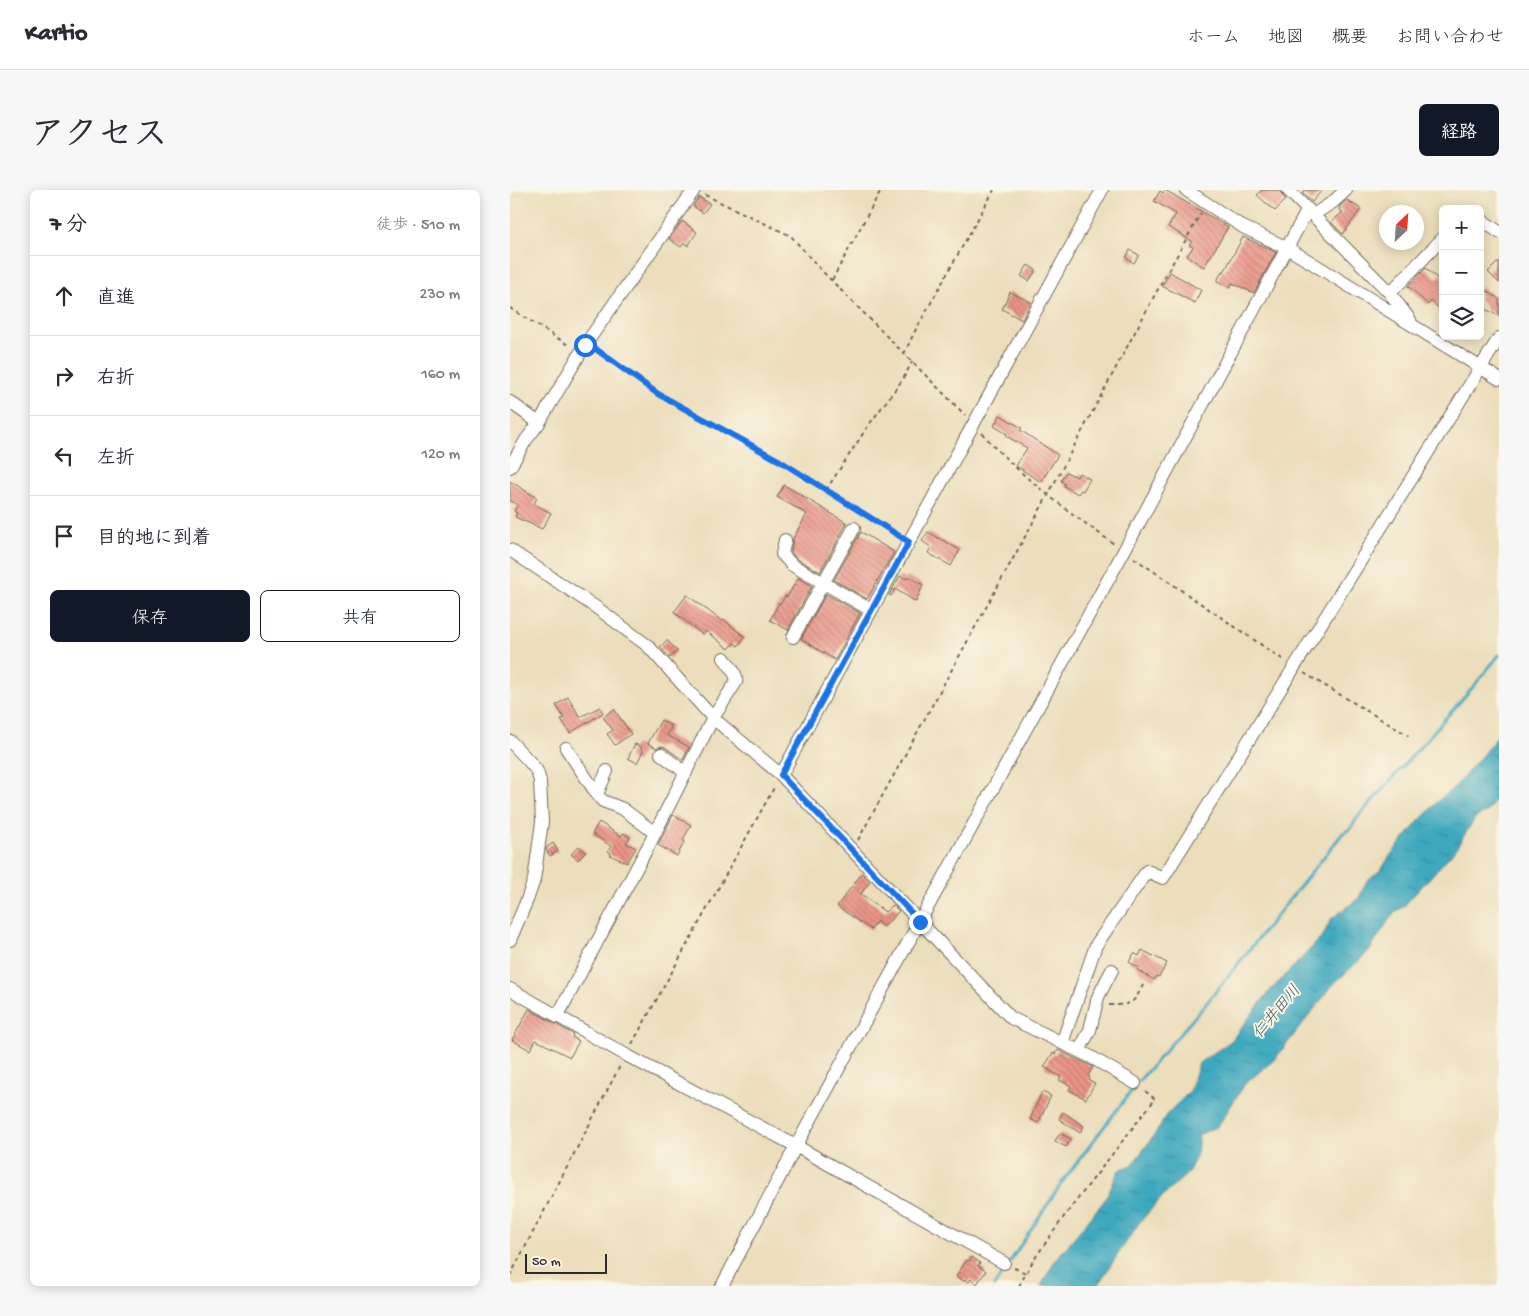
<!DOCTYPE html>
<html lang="ja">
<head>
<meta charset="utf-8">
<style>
  :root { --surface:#fff; --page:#f7f7f7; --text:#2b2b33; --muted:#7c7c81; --line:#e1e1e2; --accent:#111827 }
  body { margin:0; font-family:"Gochi Hand","Klee One",sans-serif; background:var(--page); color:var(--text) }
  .controls { position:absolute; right:15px; top:15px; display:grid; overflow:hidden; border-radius:8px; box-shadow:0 2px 12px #0003 }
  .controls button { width:45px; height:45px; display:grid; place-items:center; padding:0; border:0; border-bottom:1px solid var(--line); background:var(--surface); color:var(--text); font:25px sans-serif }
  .compass { position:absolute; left:869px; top:15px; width:45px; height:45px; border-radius:50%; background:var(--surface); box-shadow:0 2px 12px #0003; rotate:25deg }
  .scale { position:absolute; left:15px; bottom:12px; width:82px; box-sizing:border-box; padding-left:5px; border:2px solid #2b2b2b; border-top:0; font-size:14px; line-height:18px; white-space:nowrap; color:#2b2b2b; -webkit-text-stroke:4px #fcf5e5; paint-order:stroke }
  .stop { position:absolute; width:15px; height:15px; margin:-11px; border:4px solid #1a73e8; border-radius:50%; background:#fff }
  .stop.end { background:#1a73e8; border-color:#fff; box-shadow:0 1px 5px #0008 }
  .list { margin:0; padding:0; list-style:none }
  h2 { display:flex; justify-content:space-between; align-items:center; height:65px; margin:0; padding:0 20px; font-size:21px }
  h2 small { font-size:16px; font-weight:400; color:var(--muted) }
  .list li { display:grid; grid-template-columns:32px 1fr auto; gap:15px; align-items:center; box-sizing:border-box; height:80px; padding:0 20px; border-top:1px solid var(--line) }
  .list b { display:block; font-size:19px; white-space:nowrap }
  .list em { font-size:16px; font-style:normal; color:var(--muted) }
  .actions { display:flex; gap:10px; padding:15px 20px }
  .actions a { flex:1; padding:11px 0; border:1px solid var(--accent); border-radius:8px; text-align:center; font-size:18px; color:var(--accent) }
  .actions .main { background:var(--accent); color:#fff }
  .icon { flex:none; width:28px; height:28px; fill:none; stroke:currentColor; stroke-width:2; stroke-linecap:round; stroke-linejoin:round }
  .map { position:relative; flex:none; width:989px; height:1096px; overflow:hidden; border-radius:8px }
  header { display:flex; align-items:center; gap:30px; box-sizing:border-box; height:70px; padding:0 25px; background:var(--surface); border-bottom:1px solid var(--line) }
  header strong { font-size:24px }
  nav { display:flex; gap:28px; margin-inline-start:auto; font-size:18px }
  .intro { display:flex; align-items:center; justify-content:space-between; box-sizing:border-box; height:120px; padding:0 30px }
  h1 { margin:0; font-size:35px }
  .button { padding:12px 22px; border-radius:8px; background:var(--accent); color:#fff; font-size:18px; font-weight:700 }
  main { display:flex; gap:30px; padding:0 30px }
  aside { flex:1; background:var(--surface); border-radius:8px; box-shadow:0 2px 12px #0003 }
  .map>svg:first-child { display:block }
  .water { fill:url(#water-ripples); stroke:#346a74 }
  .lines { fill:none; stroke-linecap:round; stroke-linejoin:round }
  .stream { stroke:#3ea8be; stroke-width:3 }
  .building { fill:url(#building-back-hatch) }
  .minor-casing { stroke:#6f6a5d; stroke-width:14 }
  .path { stroke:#6f6a5d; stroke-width:2; stroke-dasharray:4 4; stroke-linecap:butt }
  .minor { stroke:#fff; stroke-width:12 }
  .route { stroke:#1a73e8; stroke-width:6 }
  .labels { text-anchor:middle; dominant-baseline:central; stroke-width:4; stroke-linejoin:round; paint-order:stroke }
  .water-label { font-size:16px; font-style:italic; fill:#335d66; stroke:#fcf5e5 }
</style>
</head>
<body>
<header>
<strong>Kartio</strong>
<nav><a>ホーム</a><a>地図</a><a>概要</a><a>お問い合わせ</a></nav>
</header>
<div class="intro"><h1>アクセス</h1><a class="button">経路</a></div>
<main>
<aside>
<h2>7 分<small>徒歩 · 510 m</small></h2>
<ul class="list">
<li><svg class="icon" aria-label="ahead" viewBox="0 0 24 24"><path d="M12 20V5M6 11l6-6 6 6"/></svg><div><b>直進</b></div><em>230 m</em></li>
<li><svg class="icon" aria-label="right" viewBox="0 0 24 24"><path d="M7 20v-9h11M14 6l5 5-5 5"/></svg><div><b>右折</b></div><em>160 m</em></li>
<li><svg class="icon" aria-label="left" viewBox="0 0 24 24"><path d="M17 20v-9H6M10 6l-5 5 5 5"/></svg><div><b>左折</b></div><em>120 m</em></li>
<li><svg class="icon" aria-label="arrive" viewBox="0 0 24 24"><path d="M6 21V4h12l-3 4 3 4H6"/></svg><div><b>目的地に到着</b></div></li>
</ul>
<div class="actions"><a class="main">保存</a><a>共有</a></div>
</aside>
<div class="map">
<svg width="989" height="1096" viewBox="0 0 989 1096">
  <defs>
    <pattern id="water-ripples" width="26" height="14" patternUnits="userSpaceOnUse" patternTransform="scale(1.25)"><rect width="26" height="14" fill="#3ea8be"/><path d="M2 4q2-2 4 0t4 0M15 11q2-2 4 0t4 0" fill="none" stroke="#34899b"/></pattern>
    <pattern id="building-back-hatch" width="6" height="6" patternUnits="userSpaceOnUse" patternTransform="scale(1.25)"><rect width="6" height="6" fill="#ea9486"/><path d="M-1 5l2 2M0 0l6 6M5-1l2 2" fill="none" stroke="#be796e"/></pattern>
  </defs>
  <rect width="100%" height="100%" fill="#fcf5e5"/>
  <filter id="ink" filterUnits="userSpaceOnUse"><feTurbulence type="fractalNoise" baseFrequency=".02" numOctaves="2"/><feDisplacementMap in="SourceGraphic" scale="10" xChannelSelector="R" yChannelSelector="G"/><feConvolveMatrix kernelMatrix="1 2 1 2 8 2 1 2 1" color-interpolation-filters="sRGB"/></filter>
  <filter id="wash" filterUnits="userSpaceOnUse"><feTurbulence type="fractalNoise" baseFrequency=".0096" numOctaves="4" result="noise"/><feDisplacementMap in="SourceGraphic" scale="20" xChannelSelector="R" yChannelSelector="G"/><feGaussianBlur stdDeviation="1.12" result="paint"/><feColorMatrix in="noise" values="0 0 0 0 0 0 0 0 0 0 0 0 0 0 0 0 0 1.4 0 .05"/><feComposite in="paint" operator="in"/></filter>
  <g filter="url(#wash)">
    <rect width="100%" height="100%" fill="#ecdebb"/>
    <path class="water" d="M989,545V604L978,621L965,628L945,660L894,716L882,725L860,760L823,795L765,869L735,894L708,936L689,945L687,964L678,983L653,1006L629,1033L587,1096H531L544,1072L594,1011L609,980L622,975L650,937L656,925L680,901L689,873L721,851L758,803L813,746L821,729L849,708L856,692L872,679L879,667L908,632L930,609L944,598Z"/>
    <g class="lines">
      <path class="stream" d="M629,891L695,815L833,643L840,639L848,627L964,496L989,465
        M484,1096L553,991L625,896"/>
    </g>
    <g id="blocks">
      <path class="building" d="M655,0L718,37L694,77L677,66L683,57L679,55L682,51L658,37L666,24L644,11L650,1L653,3Z
        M752,0H769L776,10L765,21L747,5Z
        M795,0H812L802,12L792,3Z
        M189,7L200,14L193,23L183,16Z
        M837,10L851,19L833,44L821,32L833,22L829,20L830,16Z
        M172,31L187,42L178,56L174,53L171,57L159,49Z
        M733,47L766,62L744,103L722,93L720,98L707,91L712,81L714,82Z
        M620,60L629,65L624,73L616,68Z
        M989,71V93L978,82Z
        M518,75L526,80L519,91L511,86Z
        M916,78L928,89L933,83V122L921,111L918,115L898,96Z
        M660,82L691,100L685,113L652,96Z
        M970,96L989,109V126L975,119L976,117L974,115L975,113L970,110Z
        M500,102L521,112L512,130L492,119Z
        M490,225L512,238L510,240L548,265L531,292L506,276L517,258L496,246L497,244L484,236Z
        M556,282L567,287L569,283L580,289L573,301L571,300L568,304L554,296L555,294L551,291Z
        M0,291L27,308L24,314L41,323L32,339L5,327L7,323L4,321L8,315L0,311Z
        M274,295L337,333L310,382L287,369L281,362L283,349L297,324L267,307Z
        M351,342L384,362L357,409L324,390Z
        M418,342L450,360L441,376L418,363L421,357L412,351Z
        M390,386L396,389L398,386L413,395L406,412L385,399L381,406L379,405Z
        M288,388L302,396L278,440L260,430L269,413H271L275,406L277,407Z
        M316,404L350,423L325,470L291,449Z
        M177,405L212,431L214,430L235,447L228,456L224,453L219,459L196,441L193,445L164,422Z
        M157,450L167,461L160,468L150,457Z
        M58,507L70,527L90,517L93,523L60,543L51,529L54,528L46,515Z
        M104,519L121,544L105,555L97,544L103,540L93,527Z
        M151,530L162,536L157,545L179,557L173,570L155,557L152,556L146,558L138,553Z
        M125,554L130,556L133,561L127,573L118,568Z
        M163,625L181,635L173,650L175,651L167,666L148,655Z
        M89,632L111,646L113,643L120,647L116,653L126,658L117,673L100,665L101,663L98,661L101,656L82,644Z
        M43,653L48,661L40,666L36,660L37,657Z
        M69,656L76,662L68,670L61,664Z
        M352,683L360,691L351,704L375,722L383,715L389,721L375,736H372L367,731L361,740L327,716Z
        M632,760L657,773L649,787L647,786L644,790L627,780L629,778L619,772L624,763L629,766Z
        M19,819L63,844L62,847L69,851L60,867L26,850L20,860L2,850Z
        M548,860L583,877L578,886L580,887L579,890L585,893L576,909L559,900L561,896L549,890L551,887L534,877L543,863L545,864Z
        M532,902L541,906L528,933L520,929Z
        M553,922L574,936L570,943L549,929Z
        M550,943L561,949L556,957L545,951Z
        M462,1067L470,1073L468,1076L476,1081L467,1094L461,1089L459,1092L455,1089L454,1091L446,1086L457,1070L459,1071Z"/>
    </g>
  </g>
  <g filter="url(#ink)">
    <use href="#blocks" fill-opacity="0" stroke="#6f6a5d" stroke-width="1"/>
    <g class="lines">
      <defs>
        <path id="minor" d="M676,0L733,37L777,58L802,73L989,189
          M778,0L880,103L900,130
          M803,25L823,12L836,0
          M970,29L989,42
          M880,103L933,48
          M0,212L29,233
          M0,277L16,250L29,233L75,155L184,0
          M275,350L272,364L282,375L361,420
          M0,360L87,418L138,456L203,528L271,585L501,828L581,867L625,893
          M283,447L344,338
          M0,551L19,571L27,581L30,591L32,632L24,690L17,710L0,750
          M56,558L89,607L93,611L113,619L145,643
          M151,564L176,583
          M271,585L592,0
          M87,604L97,581
          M0,799L116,865L286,956L494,1073
          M47,827L141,651L203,528L226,492C228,484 219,475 214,468
          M552,853L586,755L637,681L653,688L989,148
          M569,861L580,840L588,807L602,780
          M212,1096L286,956L614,361L798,19"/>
      </defs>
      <use href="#minor" class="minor-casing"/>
      <path class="path" d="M195,5L281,46L310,79L455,225
        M322,90L371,0
        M0,118L60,156
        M87,160L148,203L270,271L389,346
        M394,164L404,143L484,0
        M472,243C510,287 557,320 604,354
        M316,300L358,236L393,189L402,172
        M624,368L775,471
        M794,483L899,546
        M348,650L538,305L648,99L691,23
        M599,815C624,815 623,814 635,791
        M122,854L265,596
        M504,1078L516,1083
        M0,1086L110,876
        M509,1096L523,1071L553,1028L645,909L635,901"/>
      <use href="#minor" class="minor"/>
    </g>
  </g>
  <g class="lines" filter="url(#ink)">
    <path class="route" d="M75,155L76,152L148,204L270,271L399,352L271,585L410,732"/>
  </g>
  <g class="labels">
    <g class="water-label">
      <text transform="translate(768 823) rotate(-50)">仁井田川</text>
    </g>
  </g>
</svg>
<div class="controls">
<button>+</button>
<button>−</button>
<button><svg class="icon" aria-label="layers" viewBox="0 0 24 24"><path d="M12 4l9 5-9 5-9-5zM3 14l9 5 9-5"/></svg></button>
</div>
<svg class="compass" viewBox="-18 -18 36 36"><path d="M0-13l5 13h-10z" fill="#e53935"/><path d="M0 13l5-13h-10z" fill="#7c7c81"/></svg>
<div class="scale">50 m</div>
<div class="stop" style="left:75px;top:155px"></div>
<div class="stop end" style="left:410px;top:732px"></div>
</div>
</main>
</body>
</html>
